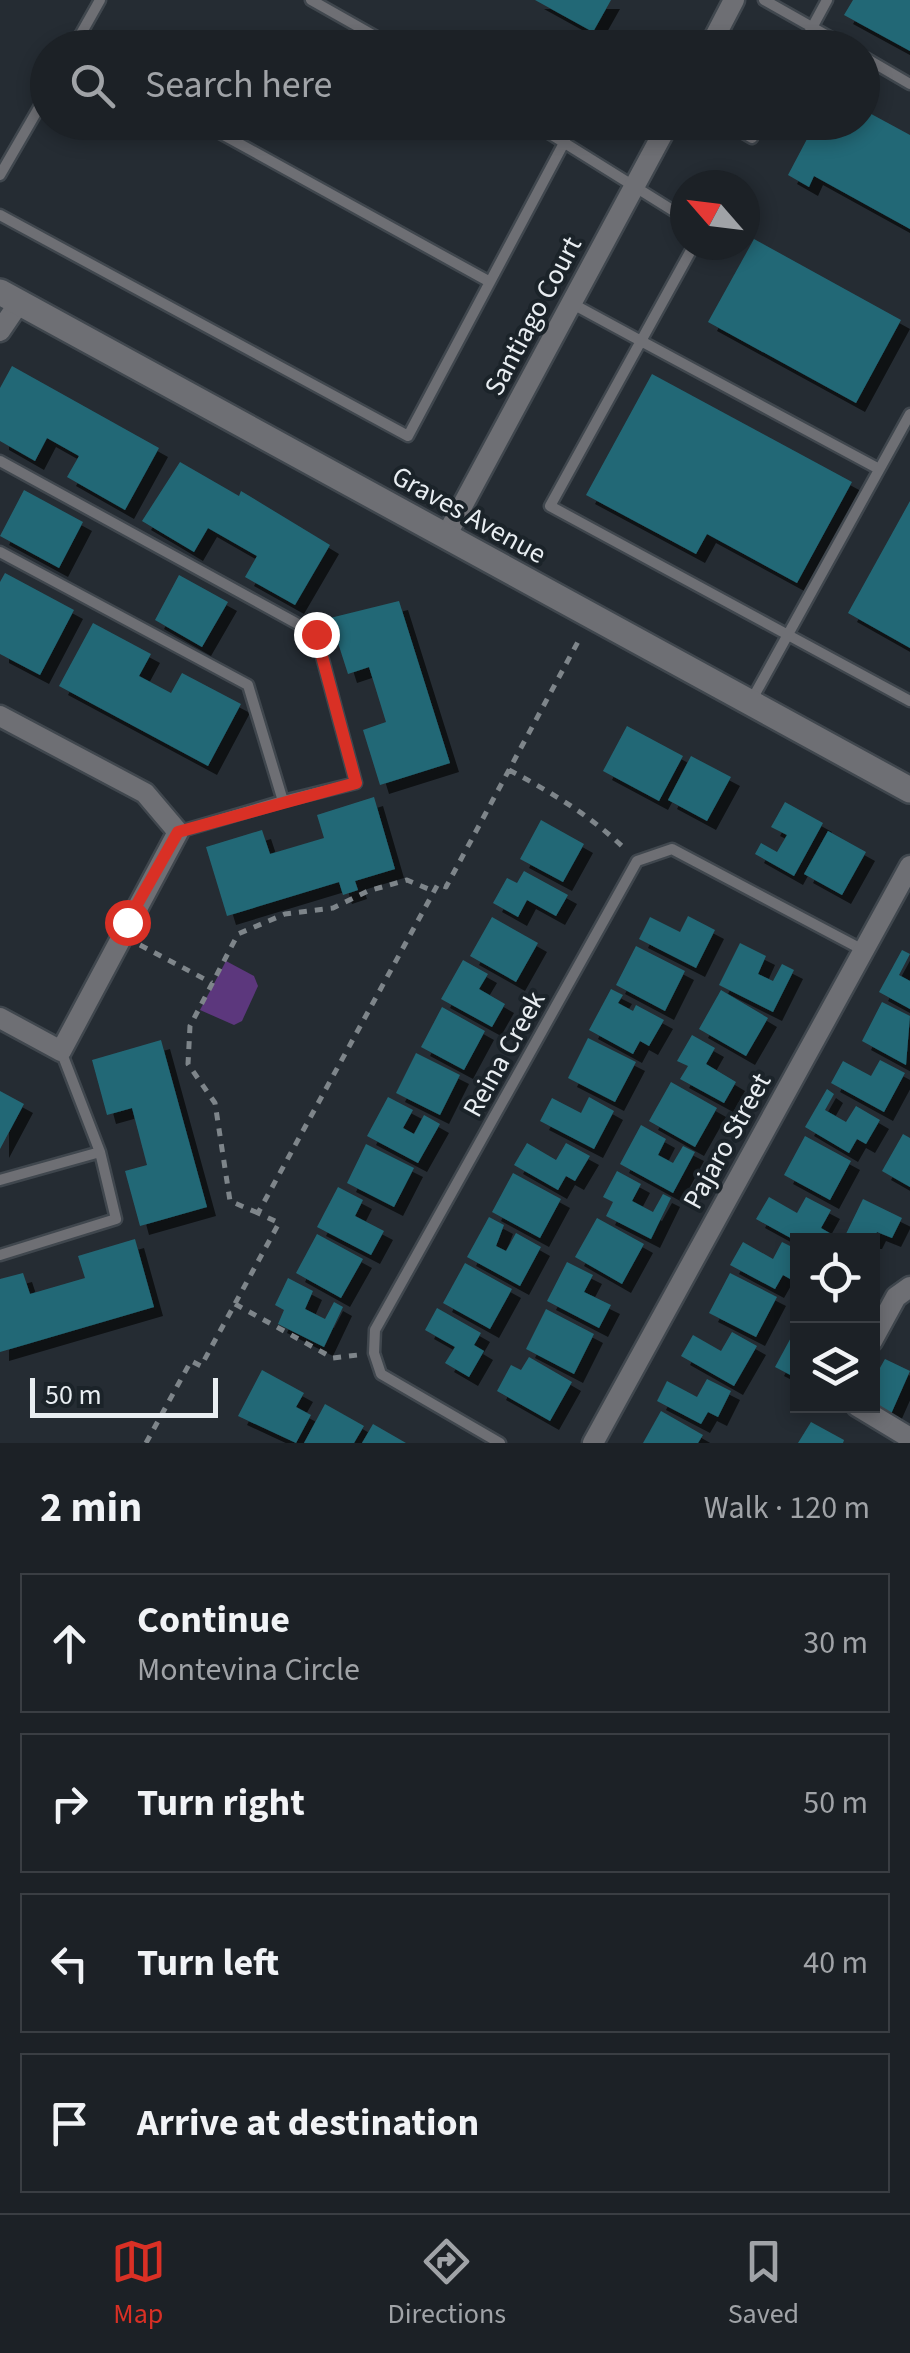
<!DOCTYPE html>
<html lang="en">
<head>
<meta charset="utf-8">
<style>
  :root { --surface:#1c2126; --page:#292e32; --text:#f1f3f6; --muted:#a0a3a7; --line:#3a3e43; --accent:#d93025 }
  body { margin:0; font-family:"Source Sans 3",sans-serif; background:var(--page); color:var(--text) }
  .controls { position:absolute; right:30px; bottom:30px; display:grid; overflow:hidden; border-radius:0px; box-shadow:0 5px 15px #0003 }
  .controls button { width:90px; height:90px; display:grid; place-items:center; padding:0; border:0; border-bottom:2px solid var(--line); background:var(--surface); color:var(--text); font:50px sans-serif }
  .compass { position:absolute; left:670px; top:170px; width:90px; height:90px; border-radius:50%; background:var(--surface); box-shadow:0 5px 15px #0003; rotate:298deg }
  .scale { position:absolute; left:30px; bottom:25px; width:188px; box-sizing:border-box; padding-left:10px; border:5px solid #e9eef2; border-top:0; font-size:28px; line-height:35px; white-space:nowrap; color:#e9eef2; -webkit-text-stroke:8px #1b2329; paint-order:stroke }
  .stop { position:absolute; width:30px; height:30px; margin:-22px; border:8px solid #d93025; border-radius:50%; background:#fff }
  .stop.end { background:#d93025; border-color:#fff; box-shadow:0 2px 10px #0008 }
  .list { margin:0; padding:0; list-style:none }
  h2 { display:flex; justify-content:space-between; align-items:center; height:130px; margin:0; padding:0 40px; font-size:42px }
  h2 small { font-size:32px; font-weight:400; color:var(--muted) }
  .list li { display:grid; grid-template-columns:65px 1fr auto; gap:30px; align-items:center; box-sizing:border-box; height:140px; margin:0 20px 20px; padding:0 20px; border:2px solid var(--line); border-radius:0px }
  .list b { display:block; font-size:38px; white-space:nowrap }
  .list p { margin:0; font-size:32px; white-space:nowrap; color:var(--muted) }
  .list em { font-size:32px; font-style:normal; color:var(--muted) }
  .icon { flex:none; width:55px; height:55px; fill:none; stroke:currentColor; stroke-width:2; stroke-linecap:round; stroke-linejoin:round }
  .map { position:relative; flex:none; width:910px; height:1443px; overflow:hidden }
  .search { position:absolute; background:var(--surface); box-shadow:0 5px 15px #0003; left:30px; right:30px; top:30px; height:110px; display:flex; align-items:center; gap:25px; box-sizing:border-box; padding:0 35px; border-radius:55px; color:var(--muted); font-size:38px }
  .sheet { height:770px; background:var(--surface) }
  nav { display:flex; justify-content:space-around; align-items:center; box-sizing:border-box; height:140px; border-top:2px solid var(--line); background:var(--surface); font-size:28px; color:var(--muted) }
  nav a { display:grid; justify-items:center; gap:5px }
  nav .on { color:var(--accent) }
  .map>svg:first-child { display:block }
  .green { fill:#5c377d }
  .building { fill:#236876; filter:url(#shadow) }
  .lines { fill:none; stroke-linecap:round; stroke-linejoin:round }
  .service-casing { stroke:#40474e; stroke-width:15 }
  .minor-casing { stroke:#40474e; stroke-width:25 }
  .tertiary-casing { stroke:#40474e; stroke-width:30 }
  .path { stroke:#7e858a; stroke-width:5; stroke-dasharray:8 8; stroke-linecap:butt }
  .service { stroke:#6e6f74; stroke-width:10 }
  .minor { stroke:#6e6f74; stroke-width:20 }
  .tertiary { stroke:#6e6f74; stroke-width:25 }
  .route { stroke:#d93025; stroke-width:12 }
  .labels { text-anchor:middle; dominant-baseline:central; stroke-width:8; stroke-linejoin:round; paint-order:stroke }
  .street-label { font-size:28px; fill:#e9eef2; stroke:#1b2329 }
</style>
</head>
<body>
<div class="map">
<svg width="910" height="1443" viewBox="0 0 910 1443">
  <defs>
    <filter id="shadow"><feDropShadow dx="9" dy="9" stdDeviation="0" flood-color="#0009"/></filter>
  </defs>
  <rect width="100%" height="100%" fill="#252c33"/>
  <path class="green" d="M226,961L254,976L258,986L242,1021L234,1025L200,1010Z"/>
  <path class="building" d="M535,0H611L593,32Z
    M853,0H910V51L844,15Z
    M862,109L910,135V229L814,176L809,187L788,175L816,122H862Z
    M754,239L901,320L856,403L708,322Z
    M12,366L159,448L125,510L67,477L79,456L47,438L35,461L0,441V388Z
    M652,374L852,482L797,583L707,534L696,554L586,495Z
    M180,462L239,496L241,491L330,545L295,605L245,577L257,556L208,528L194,552L142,521Z
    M24,490L83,522L59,568L0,536Z
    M910,501V648L848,613Z
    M5,573L74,610L40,675L0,654V582Z
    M179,575L228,602L202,647L155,620Z
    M399,601L450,763L380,785L363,730L386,722L369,667L348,674L330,618Z
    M93,623L151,654L139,676L171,693L182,673L241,704L208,766L59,686Z
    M627,726L683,756L659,801L603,771Z
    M691,756L731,777L707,821L668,800Z
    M374,797L395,869L355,881L358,890L343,895L339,882L227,916L206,847L262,830L270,854L324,838L317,815Z
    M785,802L823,823L794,876L755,854L761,843L777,852L787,835L771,827Z
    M541,820L584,844L563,882L520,859Z
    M828,831L866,852L842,895L804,874Z
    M524,871L568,895L556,916L527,900L518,917L493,903L507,878L517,883Z
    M688,916L715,930L696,968L639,939L650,917L680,932Z
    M492,917L538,943L516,982L470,956Z
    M740,943L766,956L758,974L773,981L782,964L794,970L773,1012L719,985Z
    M636,946L685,971L665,1011L616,985Z
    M902,950L910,954L899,975L910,981V1009L879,992Z
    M463,960L488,974L479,989L505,1004L492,1027L441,999Z
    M611,989L623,995L618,1003L633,1011L636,1005L664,1020L649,1046L640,1041L633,1054L589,1030Z
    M721,990L768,1018L746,1056L699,1029Z
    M882,1002L910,1016L906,1065L862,1041Z
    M442,1007L485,1031L464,1070L421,1047Z
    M692,1035L715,1048L706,1064L736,1082L724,1103L680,1079L688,1066L677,1061Z
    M588,1038L636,1062L615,1102L568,1078Z
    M161,1040L207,1207L140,1226L125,1171L147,1165L132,1108L107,1115L92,1060Z
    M416,1053L460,1075L440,1115L396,1093Z
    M880,1060L905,1073L884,1112L831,1083L843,1061L871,1076Z
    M671,1082L717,1108L695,1147L649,1121Z
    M827,1089L834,1094L825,1110L846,1122L856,1106L880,1120L866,1144L857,1139L849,1153L805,1127Z
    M0,1091L24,1104L0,1149Z
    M388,1097L413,1110L403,1128L414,1134L424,1115L440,1124L418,1163L367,1136Z
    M589,1097L614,1111L594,1149L540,1121L552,1098L581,1113Z
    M641,1125L666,1139L658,1155L673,1163L683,1146L695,1152L673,1193L620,1164Z
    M903,1134L910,1138V1187L882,1171Z
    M805,1136L851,1161L830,1200L784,1175Z
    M527,1143L556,1160L566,1143L590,1156L575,1181L566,1176L558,1190L514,1165Z
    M366,1144L414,1168L394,1207L347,1183Z
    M617,1171L641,1184L632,1201L653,1212L663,1194L671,1198L651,1239L606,1216L613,1202L603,1197Z
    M513,1173L561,1199L540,1238L492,1212Z
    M338,1187L363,1200L355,1216L384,1231L371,1255L317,1227Z
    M769,1197L797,1213L806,1197L831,1210L821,1228L833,1235L830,1240L798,1242L756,1219Z
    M863,1199L902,1218L892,1238L877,1232L873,1240H843Z
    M489,1217L504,1225L496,1246L506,1251L516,1233L541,1247L520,1286L467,1257Z
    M597,1218L644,1244L622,1284L575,1257Z
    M317,1234L363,1259L341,1298L296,1273Z
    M135,1239L154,1307L0,1352V1279L23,1273L30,1294L85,1278L78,1256Z
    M743,1242L773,1259L782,1242L798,1250L792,1280L783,1275L775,1289L730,1265Z
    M567,1262L593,1275L584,1292L611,1305L599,1328L547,1301Z
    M465,1263L512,1289L490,1329L443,1303Z
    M730,1273L777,1297L756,1337L709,1313Z
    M288,1278L313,1291L305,1309L325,1319L334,1302L343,1307L324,1347L278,1324L284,1310L275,1305Z
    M437,1308L481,1333L474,1345L484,1351L469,1377L445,1363L455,1347L425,1330Z
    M546,1309L594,1334L574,1374L526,1349Z
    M732,1332L757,1346L734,1386L681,1356L693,1335L721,1351Z
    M794,1332L798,1334V1379L775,1367Z
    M529,1357L572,1382L550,1421L497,1391L511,1365L521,1370Z
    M885,1359L910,1371L891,1414L872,1405V1382Z
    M262,1370L304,1393L296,1407L311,1415L296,1443L238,1416Z
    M707,1379L731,1391L718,1417L708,1412L701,1424L657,1401L667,1381L697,1397Z
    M325,1404L364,1426L354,1443H304Z
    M661,1411L703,1435L698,1443H643Z
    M811,1422L844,1440L843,1443H798Z
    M373,1424L406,1443H362Z"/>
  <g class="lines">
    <defs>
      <path id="service" d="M311,0L396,48
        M764,0L849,48
        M73,48L100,0
        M801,48L827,0
        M862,56L910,84
        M200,122L490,282
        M531,122L685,218
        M725,122L752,138L760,122
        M0,175L48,92
        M0,215L408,436L565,141
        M694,245L641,341L879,469
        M571,303L641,341L550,506L910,701
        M0,461L316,634L356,783L283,801
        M0,552L248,685L283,801L178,832
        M750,703L910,414
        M0,1180L100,1152L61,1051
        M0,1255L116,1219L100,1152
        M500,1443L381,1374L374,1353L375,1330L637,861L672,849L863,950"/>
      <path id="minor" d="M709,48L734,0
        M0,331L19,303
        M446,536L669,122
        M0,716L145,793L178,832L61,1051L0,1018
        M872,1341L896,1297L910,1287
        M857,1406L910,1438
        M593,1443L910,866"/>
      <path id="tertiary" d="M0,292L910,790"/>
    </defs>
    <use href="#service" class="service-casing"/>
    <use href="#minor" class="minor-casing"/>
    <use href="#tertiary" class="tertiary-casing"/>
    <path class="path" d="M509,770C551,792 591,816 625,849
      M140,945L212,983
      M258,1213L230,1201L215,1103L188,1064L190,1026L238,934L285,914L333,908L368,891L407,880L433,891
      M235,1304L333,1358L358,1355
      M146,1443L191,1361L201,1366L279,1223L258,1213L438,884L446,887L580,638"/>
    <use href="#service" class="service"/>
    <use href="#minor" class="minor"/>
    <use href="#tertiary" class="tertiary"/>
  </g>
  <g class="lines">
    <path class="route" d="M127,922L178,832L356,783L316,634"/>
  </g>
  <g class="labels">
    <g class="street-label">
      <text transform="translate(533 316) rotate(-62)">Santiago Court</text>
      <text transform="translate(469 515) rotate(29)">Graves Avenue</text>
      <text transform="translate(504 1054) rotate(-61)">Reina Creek</text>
      <text transform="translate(727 1141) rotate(-61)">Pajaro Street</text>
    </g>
  </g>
</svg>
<div class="controls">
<button><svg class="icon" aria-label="locate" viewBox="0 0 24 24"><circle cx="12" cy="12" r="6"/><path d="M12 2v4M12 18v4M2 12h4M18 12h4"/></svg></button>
<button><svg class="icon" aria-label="layers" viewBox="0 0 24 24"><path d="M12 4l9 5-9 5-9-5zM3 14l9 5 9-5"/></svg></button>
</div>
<svg class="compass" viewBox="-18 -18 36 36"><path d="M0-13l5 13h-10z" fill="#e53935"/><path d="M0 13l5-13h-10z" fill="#a0a3a7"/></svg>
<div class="scale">50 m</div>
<div class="stop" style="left:127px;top:922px"></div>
<div class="stop end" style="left:316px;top:634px"></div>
<div class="search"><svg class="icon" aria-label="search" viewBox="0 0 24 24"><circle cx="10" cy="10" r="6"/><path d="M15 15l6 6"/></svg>Search here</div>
</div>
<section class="sheet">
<h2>2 min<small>Walk · 120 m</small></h2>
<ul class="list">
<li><svg class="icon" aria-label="ahead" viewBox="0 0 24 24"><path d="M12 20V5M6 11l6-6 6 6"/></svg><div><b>Continue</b><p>Montevina Circle</p></div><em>30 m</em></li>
<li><svg class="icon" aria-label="right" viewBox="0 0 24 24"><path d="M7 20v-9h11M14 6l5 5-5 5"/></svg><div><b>Turn right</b></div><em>50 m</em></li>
<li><svg class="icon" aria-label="left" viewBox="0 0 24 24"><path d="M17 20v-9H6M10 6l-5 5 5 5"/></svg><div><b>Turn left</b></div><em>40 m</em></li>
<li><svg class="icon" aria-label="arrive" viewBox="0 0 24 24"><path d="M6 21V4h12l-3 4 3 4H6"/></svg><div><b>Arrive at destination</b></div></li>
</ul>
</section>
<nav>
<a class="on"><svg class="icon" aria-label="map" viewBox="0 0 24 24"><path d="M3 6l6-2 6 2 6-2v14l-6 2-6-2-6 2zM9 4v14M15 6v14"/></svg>Map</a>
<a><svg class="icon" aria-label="directions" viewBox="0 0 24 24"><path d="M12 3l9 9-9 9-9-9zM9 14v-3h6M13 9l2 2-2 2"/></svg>Directions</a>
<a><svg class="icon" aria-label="saved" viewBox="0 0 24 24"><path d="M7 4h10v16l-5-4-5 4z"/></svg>Saved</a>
</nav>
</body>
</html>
